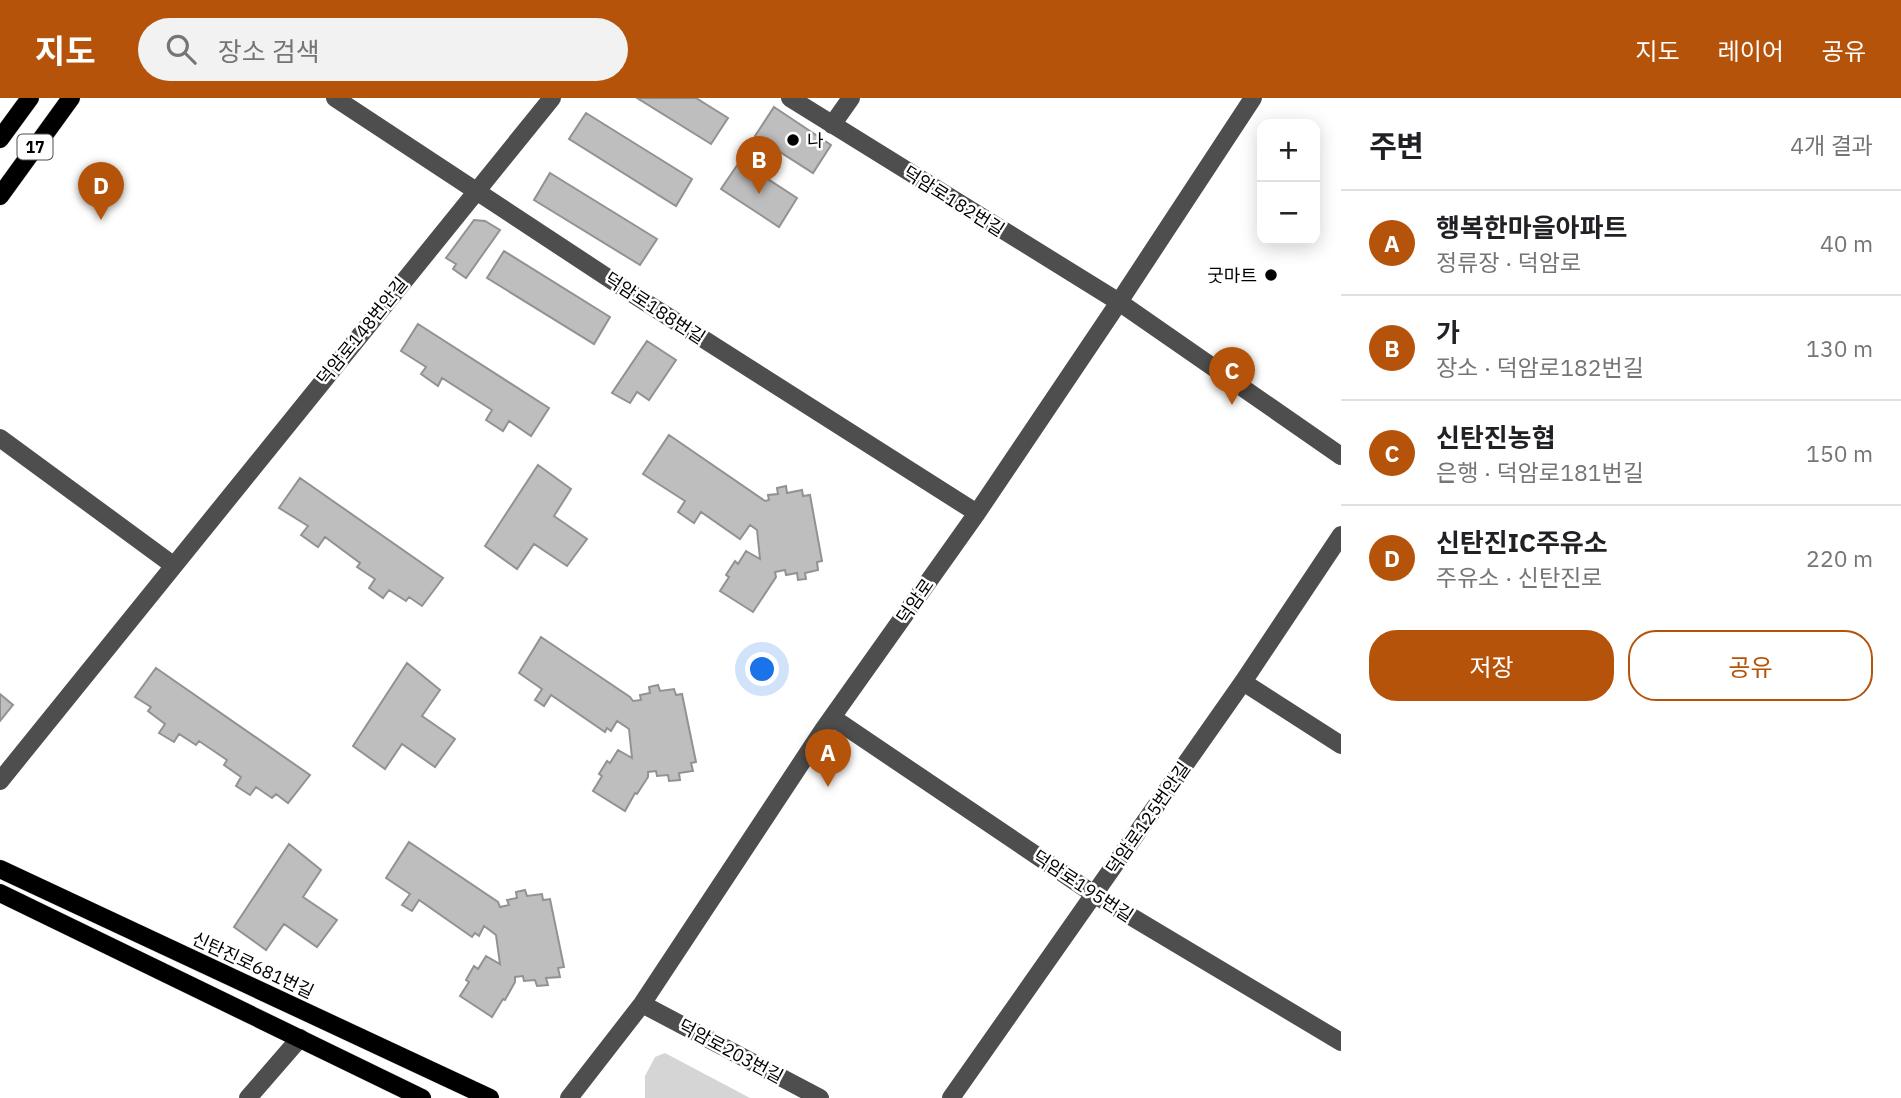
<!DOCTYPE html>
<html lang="ko">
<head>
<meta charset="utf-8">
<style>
  :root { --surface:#fff; --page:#f2f2f2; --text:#202124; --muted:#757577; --line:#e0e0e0; --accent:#b45309 }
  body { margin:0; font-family:"IBM Plex Sans","Noto Sans KR",sans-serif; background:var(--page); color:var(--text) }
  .controls { position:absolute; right:21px; top:21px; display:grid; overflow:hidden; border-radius:14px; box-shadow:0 4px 18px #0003 }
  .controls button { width:63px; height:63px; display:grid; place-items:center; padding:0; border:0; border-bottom:2px solid var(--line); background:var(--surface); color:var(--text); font:35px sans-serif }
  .you { position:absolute; left:763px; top:572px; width:24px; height:24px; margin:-18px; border:5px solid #fff; border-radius:50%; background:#1a73e8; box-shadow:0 0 0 10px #1a73e833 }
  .badge { display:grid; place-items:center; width:46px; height:46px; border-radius:50%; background:var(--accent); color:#fff; font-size:23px; font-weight:700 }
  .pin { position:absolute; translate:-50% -58px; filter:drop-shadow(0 2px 4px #0008) }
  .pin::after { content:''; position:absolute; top:37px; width:24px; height:21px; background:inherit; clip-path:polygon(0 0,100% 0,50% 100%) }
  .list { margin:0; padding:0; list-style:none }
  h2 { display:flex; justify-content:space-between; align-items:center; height:91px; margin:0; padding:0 28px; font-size:30px }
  h2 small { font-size:23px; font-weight:400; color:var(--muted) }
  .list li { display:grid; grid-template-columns:46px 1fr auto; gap:21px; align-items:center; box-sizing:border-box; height:105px; padding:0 28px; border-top:2px solid var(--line) }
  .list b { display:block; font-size:26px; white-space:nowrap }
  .list p { margin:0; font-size:23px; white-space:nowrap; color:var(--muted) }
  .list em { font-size:23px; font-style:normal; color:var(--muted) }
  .actions { display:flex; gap:14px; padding:21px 28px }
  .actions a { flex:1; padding:16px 0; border:2px solid var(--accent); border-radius:28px; text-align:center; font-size:24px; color:var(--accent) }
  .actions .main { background:var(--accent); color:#fff }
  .icon { flex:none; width:38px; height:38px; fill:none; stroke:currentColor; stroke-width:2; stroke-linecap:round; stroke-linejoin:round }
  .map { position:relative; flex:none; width:1341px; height:1000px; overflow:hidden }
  header { display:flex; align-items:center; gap:42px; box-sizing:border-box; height:98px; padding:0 35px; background:var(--accent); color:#fff }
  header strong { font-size:33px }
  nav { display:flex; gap:38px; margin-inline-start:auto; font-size:24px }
  .search { width:490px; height:63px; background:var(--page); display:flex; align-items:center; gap:18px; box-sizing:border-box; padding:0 24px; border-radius:38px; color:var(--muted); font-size:26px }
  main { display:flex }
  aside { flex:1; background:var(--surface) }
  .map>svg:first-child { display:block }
  .green { fill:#d5d5d5 }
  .building { fill:#bebebe; stroke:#929292; stroke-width:2 }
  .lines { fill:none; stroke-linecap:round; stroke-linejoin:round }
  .major-casing { stroke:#dbdbdb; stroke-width:19 }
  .minor { stroke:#4e4e4e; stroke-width:18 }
  .major { stroke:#000; stroke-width:18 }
  .poi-dot { fill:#000; stroke:#fff; stroke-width:2.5 }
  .labels { text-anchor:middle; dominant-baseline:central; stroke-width:5; stroke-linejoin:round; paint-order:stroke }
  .shield { fill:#fff; stroke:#4c4c4c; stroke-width:2 }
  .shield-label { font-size:16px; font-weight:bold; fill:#000 }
  .poi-label { font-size:18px; fill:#000; stroke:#fff; text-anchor:start }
  .street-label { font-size:18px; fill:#000; stroke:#fff }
</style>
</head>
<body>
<header>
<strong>지도</strong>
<div class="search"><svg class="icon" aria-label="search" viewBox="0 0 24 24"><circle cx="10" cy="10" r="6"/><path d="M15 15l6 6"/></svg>장소 검색</div>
<nav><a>지도</a><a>레이어</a><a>공유</a></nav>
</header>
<main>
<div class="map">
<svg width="1341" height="1000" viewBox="0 0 1341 1000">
  <rect width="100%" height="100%" fill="#fff"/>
  <path class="green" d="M665,955L750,1000H645V978L655,959Z"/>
  <path class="building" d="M637,0H696L728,20L711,46Z
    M774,9L831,47L813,75L755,38Z
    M586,15L692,81L676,108L569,41Z
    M740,63L797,100L779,129L721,91Z
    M550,75L657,141L640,167L534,102Z
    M474,122L485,123L500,132L466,180L453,171L456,166L446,160Z
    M504,153L610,219L594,246L487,180Z
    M418,226L549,310L531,338L509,323L503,333L486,322L492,312L442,280L438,288L421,276L426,269L401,253Z
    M647,243L676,262L649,302L637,294L630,305L612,295Z
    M669,337L765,403L769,402L768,397L778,396L777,390L786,388L787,395L802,392L803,398L810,397L822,463L817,464L818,472L805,475L806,481L798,482L797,475L786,477L785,472L775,474L776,479L753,514L720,493L729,479L726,477L735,463L738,466L746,453L760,461L757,432L750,427L740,441L701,414L694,425L678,414L685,403L643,376Z
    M538,367L571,391L554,418L587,441L567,468L534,446L517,471L485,448Z
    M300,380L443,480L422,508L409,499L406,503L389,492L383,500L369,490L375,481L357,469L360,465L325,439L318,449L301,437L308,428L279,410Z
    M541,539L630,599L633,603L641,602L640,597L650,595L649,589L658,587L660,593L674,591L676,597L682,596L696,664L691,665L693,673L679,675L680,682L669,683L668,677L657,678L656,673L648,674V679L637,696L635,695L625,713L593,693L602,678L599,676L607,663L610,665L618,652L632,660L629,631L617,623L611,633L607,630L605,634L551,597L544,608L535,602L542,591L519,575Z
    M407,565L440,592L422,618L455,641L435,669L402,646L385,671L353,648Z
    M156,570L310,677L288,705L276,696L272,700L256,689L250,697L236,688L241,679L224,667L227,662L199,643L196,647L179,636L174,644L159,635L165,626L148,613L151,609L135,599Z
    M0,596L13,607L0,623Z
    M409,744L498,804L500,809L509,807L507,802L517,800L516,794L525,792L527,798L542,796L543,802L550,801L564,869L558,870L560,879L546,880L548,887L537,888L535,882L524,883L523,878L515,879V884L505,902L503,901L492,919L460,898L469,884L466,882L474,868L478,871L486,858L500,866L496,837L484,828L479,838L475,835L472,839L419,802L412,813L402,807L410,796L386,780Z
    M289,746L321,772L303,799L337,822L317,849L284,826L266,852L234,829Z"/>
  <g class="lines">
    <defs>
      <path id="major" d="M0,41L30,0
        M0,98L71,0
        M0,771L490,1000
        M0,795L422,1000"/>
    </defs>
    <use href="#major" class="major-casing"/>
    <path class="minor" d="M335,0L631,195L977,415
      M790,0L1119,204L1341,358
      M832,27L851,0
      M0,340L173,467
      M1243,584L1341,647
      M833,620L1095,797L1341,944
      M0,683L552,0
      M642,906L820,1000
      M248,1000L300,940
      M569,1000L642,906L823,632L977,415L1119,204L1253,0
      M951,1000L1243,584L1341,437"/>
    <use href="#major" class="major"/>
  </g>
  <g class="poi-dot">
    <circle cx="793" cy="42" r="7"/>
    <circle cx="1271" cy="177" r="7"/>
  </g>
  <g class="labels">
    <rect class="shield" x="17.5" y="36.5" width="35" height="25" rx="5"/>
    <g class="shield-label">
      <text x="35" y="49">17</text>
    </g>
    <g class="poi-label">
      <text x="807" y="42">나</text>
      <text x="1257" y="177" text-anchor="end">굿마트</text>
    </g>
    <g class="street-label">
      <text transform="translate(954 103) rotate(32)">덕암로182번길</text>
      <text transform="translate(655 210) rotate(33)">덕암로188번길</text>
      <text transform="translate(362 233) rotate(-51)">덕암로148번안길</text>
      <text transform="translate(915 503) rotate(-55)">덕암로</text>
      <text transform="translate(1148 720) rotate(-55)">덕암로125번안길</text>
      <text transform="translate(1083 788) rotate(33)">덕암로195번길</text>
      <text transform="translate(253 867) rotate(25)">신탄진로681번길</text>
      <text transform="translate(731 953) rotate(28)">덕암로203번길</text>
    </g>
  </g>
</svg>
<div class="controls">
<button>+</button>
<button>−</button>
</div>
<div class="you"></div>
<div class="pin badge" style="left:828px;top:689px">A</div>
<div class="pin badge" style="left:759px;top:96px">B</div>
<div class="pin badge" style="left:1232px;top:307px">C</div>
<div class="pin badge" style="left:101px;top:122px">D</div>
</div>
<aside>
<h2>주변<small>4개 결과</small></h2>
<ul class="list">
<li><span class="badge">A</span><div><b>행복한마을아파트</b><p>정류장 · 덕암로</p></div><em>40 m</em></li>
<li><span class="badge">B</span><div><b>가</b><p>장소 · 덕암로182번길</p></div><em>130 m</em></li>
<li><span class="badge">C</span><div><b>신탄진농협</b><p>은행 · 덕암로181번길</p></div><em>150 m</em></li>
<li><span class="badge">D</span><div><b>신탄진IC주유소</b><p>주유소 · 신탄진로</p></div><em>220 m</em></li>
</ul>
<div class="actions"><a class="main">저장</a><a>공유</a></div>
</aside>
</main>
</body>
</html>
